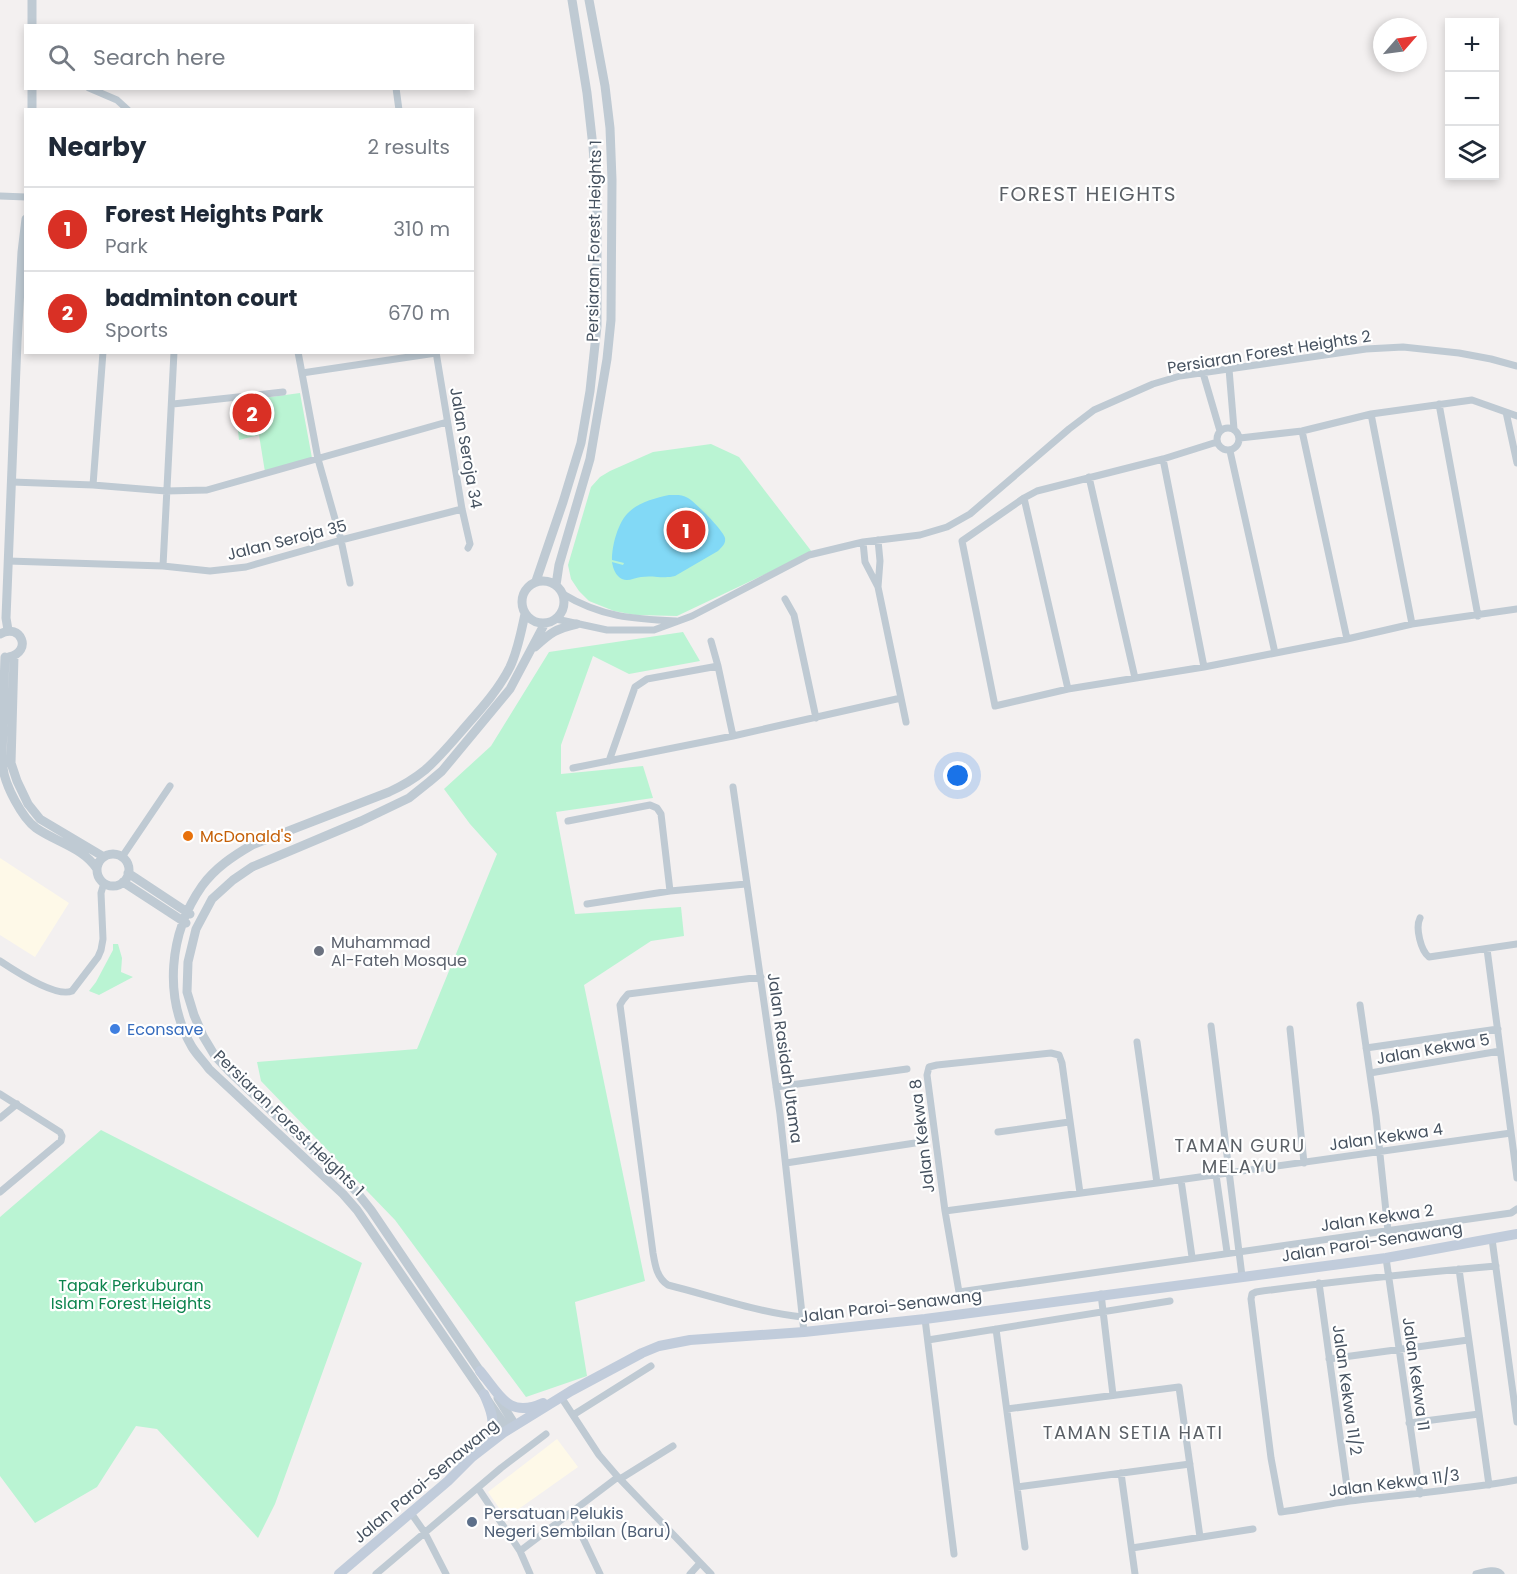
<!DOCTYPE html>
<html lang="en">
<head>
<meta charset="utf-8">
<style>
  :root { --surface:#fff; --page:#f2f2f3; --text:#1f2937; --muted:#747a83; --line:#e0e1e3; --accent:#d93025 }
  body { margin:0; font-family:Poppins,sans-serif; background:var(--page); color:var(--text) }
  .controls { position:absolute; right:18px; top:18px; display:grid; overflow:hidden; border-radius:0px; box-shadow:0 3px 9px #0003 }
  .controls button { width:54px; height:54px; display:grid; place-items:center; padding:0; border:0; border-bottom:2px solid var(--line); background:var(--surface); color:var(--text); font:30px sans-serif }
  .compass { position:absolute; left:1373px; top:18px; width:54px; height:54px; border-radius:50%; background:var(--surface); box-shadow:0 3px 9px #0003; rotate:62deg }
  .you { position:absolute; left:958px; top:776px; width:21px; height:21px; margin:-15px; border:4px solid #fff; border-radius:50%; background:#1a73e8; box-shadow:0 0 0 9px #1a73e833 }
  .badge { display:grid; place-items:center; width:39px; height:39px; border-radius:50%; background:var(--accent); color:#fff; font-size:20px; font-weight:700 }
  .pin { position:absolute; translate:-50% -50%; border:3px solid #fff; box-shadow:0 2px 6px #0006 }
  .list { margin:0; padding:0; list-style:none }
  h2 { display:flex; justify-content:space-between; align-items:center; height:78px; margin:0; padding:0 24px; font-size:26px }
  h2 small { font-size:20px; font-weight:400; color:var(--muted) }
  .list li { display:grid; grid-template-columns:39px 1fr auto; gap:18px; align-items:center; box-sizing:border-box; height:84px; padding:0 24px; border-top:2px solid var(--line) }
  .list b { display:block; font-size:22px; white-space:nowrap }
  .list p { margin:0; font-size:20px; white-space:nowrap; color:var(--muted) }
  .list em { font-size:20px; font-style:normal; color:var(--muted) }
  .icon { flex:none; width:33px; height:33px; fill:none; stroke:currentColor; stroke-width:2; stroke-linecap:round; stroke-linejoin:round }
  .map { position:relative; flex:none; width:1517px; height:1574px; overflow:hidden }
  .search { position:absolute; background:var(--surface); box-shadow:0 3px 9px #0003; left:24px; top:24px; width:450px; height:66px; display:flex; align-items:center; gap:15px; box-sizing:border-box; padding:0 21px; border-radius:0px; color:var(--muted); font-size:22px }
  .panel { position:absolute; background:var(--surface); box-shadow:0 3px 9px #0003; left:24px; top:108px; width:450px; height:246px; border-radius:0px }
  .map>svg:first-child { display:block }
  .commercial { fill:#fef9e8 }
  .green { fill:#baf4d3 }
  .water { fill:#82d9f6 }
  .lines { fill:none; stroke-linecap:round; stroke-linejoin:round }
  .minor { stroke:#bfcad3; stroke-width:7 }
  .tertiary { stroke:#bfcad3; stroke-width:9 }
  .secondary { stroke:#c1ccdb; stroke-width:10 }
  .food-dot { fill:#e8710a; stroke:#fff; stroke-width:2 }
  .worship-dot { fill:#6b7280; stroke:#fff; stroke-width:2 }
  .shop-dot { fill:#3f7fe0; stroke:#fff; stroke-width:2 }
  .service-dot { fill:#5c6f8a; stroke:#fff; stroke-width:2 }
  .labels { text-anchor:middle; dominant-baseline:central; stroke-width:4.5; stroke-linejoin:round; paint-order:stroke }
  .street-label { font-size:16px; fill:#465260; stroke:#fff }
  .food-label { font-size:16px; fill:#c56008; stroke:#fff; text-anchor:start }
  .worship-label { font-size:16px; fill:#5b616d; stroke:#fff; text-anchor:start }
  .shop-label { font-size:16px; fill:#366cbe; stroke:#fff; text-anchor:start }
  .park-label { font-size:16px; fill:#0d844e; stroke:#fff }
  .service-label { font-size:16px; fill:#4e5e75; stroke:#fff; text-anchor:start }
  .neighbourhood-label { font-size:18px; letter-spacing:1.5px; fill:#5b6066; stroke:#fff }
  .quarter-label { font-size:20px; letter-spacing:1.5px; fill:#5b6066; stroke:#fff }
</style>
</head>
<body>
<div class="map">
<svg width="1517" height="1574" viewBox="0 0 1517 1574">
  <rect width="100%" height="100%" fill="#f3f0f0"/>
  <path class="commercial" d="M0,858L69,903L35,957L0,935Z
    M557,1439L578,1467L506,1518L488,1492Z"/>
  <path class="green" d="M300,393L312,458L265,472L259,435L239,440L235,402Z
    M711,444L739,457L812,552L677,616L635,615L614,611L589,601L579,591L571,579L568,565L591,487L600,477L610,471L653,452Z
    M683,632L700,661L629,674L593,656L561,745V774L643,766L653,798L556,812L575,914L681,907L684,936L651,941L584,985L645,1281L575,1302L587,1376L526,1397L395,1220L261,1081L257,1062L417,1049L497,854L470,824L444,789L491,746L549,652Z
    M113,944H118L122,958L121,972L133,977L99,995L89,991L96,982L113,950Z
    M101,1130L362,1263L275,1504L258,1538L157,1429L136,1426L97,1487L35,1523L0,1476V1217Z"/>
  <path class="water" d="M669,495C675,495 682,494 688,498C696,503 723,530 725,538C726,544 722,547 718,551L675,576C664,579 653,575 641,577C634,578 628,582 622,579C616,576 613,569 612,562L623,565L624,563L612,560C612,545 618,522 629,512C639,502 656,498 669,495Z"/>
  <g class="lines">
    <path class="minor" d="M89,88L117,100L128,110
      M396,88L399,110
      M0,196L26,197
      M298,352L318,459L341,540L350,583
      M436,352L462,509L470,544L468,548
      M1229,369L1234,429
      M302,373L436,353
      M1203,373L1220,431
      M173,404L283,392
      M1439,404L1478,616
      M1506,412L1517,463
      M1371,414L1412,624
      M1217 439a11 11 0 1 1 22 0a11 11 0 1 1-22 0Z
      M1302,431L1347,639
      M1240,438L1302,431L1371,414L1472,400L1517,416
      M1217,442L1163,459L1037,491L1024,498L962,541L995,706L1068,689L1204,667L1347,639L1412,624L1517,609
      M1230,451L1275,653
      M1163,459L1204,667
      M1089,477L1135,678
      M12,482L93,485L166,491L207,490L447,422
      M93,485L103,352
      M1024,498L1068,689
      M878,540L880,561L878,587L906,722
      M863,542L865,562L878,587
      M8,561L163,566L210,571L246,567L341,540L462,509
      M163,566L174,352
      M563,594C601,617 633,619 676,621
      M785,599L794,615L816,718
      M556,619L607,630H654L692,616L809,555L863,542L920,535L947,527L970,514L1069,429L1094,410L1153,384L1180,376L1366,349L1403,347L1459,353L1491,359L1517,366
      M711,641L718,666L733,736
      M609,761L635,687L647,679L718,666
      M573,768L733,736L901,698
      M733,787L780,1114L804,1332
      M568,821L650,805L657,808L661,814L670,891
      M122,857L170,786
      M587,904L670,891L746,884
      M1420,918C1415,928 1421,951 1429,957L1517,944
      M1487,949L1517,1178
      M0,961C15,971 56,998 72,991L98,957L101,950L103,939L101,893L104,883
      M761,977L628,994L623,1000L620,1005L653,1253C655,1265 657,1278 668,1285C712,1296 756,1312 802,1317
      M1360,1005L1376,1116L1388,1231
      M1211,1026L1242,1276
      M1290,1029L1304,1163
      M1137,1042L1157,1183
      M1366,1048L1498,1029
      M1370,1073L1500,1051
      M776,1087L907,1069
      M0,1094L60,1132L62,1136L61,1141L0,1192
      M0,1118L17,1104
      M998,1132L1069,1122
      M786,1163L915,1143
      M1216,1175L1227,1252
      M1181,1180L1192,1257
      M1080,1193L1062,1063L1059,1055L1051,1053L937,1065L929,1067L927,1075L945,1211L959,1292L1511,1213L1517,1209
      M945,1211L1157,1183L1511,1133
      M1492,1239L1517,1422
      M1386,1258L1420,1494
      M1496,1266C1416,1273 1336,1281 1256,1292L1252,1294L1251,1299L1271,1458L1281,1512C1304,1509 1327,1504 1350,1501C1406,1494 1462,1490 1517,1480
      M1459,1269L1489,1485
      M1319,1283L1349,1501
      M1101,1294L1113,1395
      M925,1319L954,1554
      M996,1329L1025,1547
      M928,1340L1170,1301
      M1329,1359L1468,1340
      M561,1397L599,1455L618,1477L711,1574
      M1007,1409L1179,1387L1200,1537
      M573,1415L651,1366
      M1409,1423L1479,1414
      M1121,1473L1135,1574
      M620,1479L673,1446
      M1017,1487L1190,1464
      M478,1488L520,1551L530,1574
      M411,1513L425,1533L446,1574
      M571,1513L600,1574
      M1132,1548L1253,1529
      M520,1551L618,1477
      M376,1574L501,1468L546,1434
      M690,1574L700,1563
      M1476,1574C1484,1572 1495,1568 1501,1574"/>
    <path class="tertiary" d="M32,0V26
      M32,110V88
      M522 602a21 21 0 1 1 42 0a21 21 0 1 1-42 0Z
      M536,581L563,502L581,443L590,391L597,326V198L593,147L587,93L572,0
      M556,585L559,565L590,459L607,359L611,320L612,180L610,128L605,86L589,0
      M8,630L6,618L17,342L22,252L26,219
      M0,634C21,622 33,652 9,657
      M535,647C551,632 556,629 577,624
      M14,656L11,763L17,781L28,804L40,819L104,857
      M5,657C4,680 4,703 3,726C3,740 1,755 3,768C5,785 22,818 36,828C56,842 84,848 97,869
      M97 870a16 16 0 1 1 32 0a16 16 0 1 1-32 0Z
      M128,873L190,914
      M123,882L186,923
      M484,1377L371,1210L355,1190L229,1071L215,1056L203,1036L194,1015L187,992L188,962L196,929L212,899L233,880L252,867L361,821L409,798L429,782L442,771L510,689L545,623
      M498,1398L515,1425
      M508,1430L357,1210L343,1194L209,1069C204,1062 197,1055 192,1047C163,997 169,933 202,886C215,868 233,856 252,845L389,792C402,786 414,779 425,770C440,757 453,741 466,726C482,708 499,689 510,667C518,650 521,632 525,614"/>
    <path class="secondary" d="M480,1371C500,1395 508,1419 543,1403
      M474,1448C479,1444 485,1439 489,1434C497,1422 489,1406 484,1394
      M339,1574L448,1481L472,1457L503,1433L571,1391L642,1353L659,1346L690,1340L804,1332L925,1319L1386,1258L1517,1234"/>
  </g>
  <circle class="food-dot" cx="188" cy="836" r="6"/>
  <circle class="worship-dot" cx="319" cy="951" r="6"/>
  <circle class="shop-dot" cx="115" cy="1029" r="6"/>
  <circle class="service-dot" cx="472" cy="1522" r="6"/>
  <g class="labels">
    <g class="street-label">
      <text transform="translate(594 241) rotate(-89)">Persiaran Forest Heights 1</text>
      <text transform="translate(1269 352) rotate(-9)">Persiaran Forest Heights 2</text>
      <text transform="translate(466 448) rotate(80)">Jalan Seroja 34</text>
      <text transform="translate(287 540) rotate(-14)">Jalan Seroja 35</text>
      <text transform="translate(1433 1049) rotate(-10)">Jalan Kekwa 5</text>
      <text transform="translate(785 1058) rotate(82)">Jalan Rasidah Utama</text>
      <text transform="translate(289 1123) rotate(44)">Persiaran Forest Heights 1</text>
      <text transform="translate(922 1136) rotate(-97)">Jalan Kekwa 8</text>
      <text transform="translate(1386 1137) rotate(-8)">Jalan Kekwa 4</text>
      <text transform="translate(1377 1218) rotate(-8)">Jalan Kekwa 2</text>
      <text transform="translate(1372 1242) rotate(-9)">Jalan Paroi-Senawang</text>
      <text transform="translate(891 1306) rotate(-7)">Jalan Paroi-Senawang</text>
      <text transform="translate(1416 1374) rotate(82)">Jalan Kekwa 11</text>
      <text transform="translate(1347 1390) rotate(82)">Jalan Kekwa 11/2</text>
      <text transform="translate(426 1481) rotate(-40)">Jalan Paroi-Senawang</text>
      <text transform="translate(1394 1483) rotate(-7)">Jalan Kekwa 11/3</text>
    </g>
    <g class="food-label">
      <text x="200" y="836">McDonald's</text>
    </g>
    <g class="worship-label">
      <text x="331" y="942">Muhammad<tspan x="331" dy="18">Al-Fateh Mosque</tspan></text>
    </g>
    <g class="shop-label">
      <text x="127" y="1029">Econsave</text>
    </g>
    <g class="park-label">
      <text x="131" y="1285">Tapak Perkuburan<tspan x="131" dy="18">Islam Forest Heights</tspan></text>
    </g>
    <g class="service-label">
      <text x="484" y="1513">Persatuan Pelukis<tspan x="484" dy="18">Negeri Sembilan (Baru)</tspan></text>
    </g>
    <g class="neighbourhood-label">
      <text x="1240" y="1145">TAMAN GURU<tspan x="1240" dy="21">MELAYU</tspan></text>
      <text x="1133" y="1432">TAMAN SETIA HATI</text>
    </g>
    <g class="quarter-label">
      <text x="1088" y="194">FOREST HEIGHTS</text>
    </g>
  </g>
</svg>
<div class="controls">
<button>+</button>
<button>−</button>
<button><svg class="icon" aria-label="layers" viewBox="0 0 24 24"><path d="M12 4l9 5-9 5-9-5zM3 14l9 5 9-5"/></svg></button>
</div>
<svg class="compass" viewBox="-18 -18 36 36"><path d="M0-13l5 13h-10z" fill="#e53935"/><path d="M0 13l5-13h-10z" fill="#747a83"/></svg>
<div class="you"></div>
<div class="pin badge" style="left:686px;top:530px">1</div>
<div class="pin badge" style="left:252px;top:413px">2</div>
<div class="search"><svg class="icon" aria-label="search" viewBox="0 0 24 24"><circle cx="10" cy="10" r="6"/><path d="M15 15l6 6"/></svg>Search here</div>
<section class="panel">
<h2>Nearby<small>2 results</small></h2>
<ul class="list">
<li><span class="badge">1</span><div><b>Forest Heights Park</b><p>Park</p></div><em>310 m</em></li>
<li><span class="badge">2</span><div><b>badminton court</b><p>Sports</p></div><em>670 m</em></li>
</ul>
</section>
</div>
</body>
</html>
